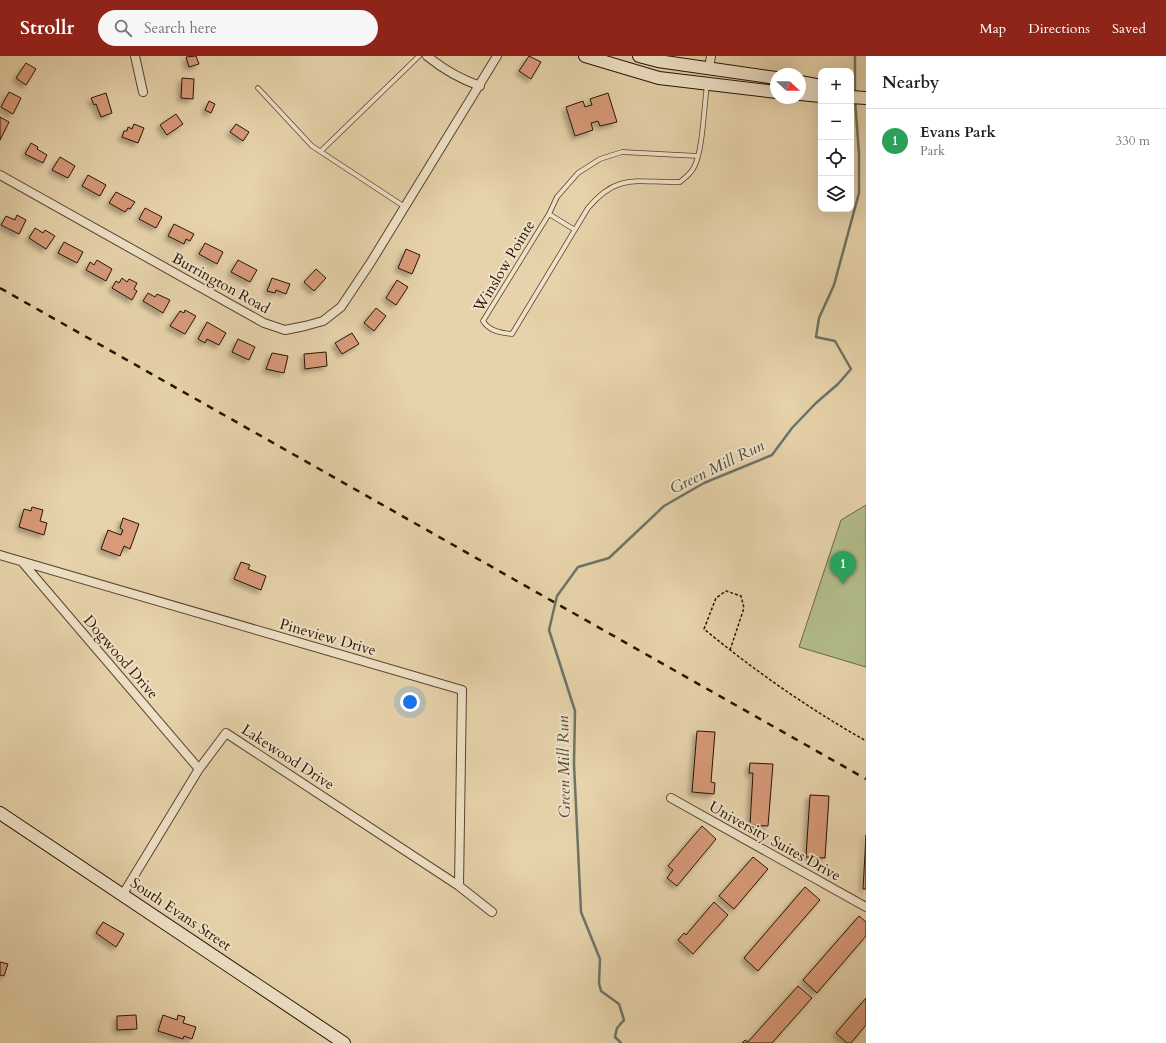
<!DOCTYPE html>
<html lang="en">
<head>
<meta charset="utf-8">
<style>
  :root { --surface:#fff; --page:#f6f6f6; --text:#202124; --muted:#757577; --line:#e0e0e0; --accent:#8f2418 }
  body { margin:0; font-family:Cardo,serif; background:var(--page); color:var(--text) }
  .controls { position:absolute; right:12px; top:12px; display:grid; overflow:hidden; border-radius:8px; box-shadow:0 4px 16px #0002 }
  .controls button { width:36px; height:36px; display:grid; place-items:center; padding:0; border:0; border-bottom:1px solid var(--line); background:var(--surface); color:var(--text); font:20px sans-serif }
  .compass { position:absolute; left:770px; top:12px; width:36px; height:36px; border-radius:50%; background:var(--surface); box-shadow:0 4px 16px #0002; rotate:112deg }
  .you { position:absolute; left:410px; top:646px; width:14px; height:14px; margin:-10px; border:3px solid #fff; border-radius:50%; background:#1a73e8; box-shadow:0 0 0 6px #1a73e833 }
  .badge { display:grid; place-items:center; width:26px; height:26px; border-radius:50%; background:var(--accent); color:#fff; font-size:13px; font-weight:700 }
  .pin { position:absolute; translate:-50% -33px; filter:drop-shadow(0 1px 2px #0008) }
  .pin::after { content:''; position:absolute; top:21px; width:14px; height:12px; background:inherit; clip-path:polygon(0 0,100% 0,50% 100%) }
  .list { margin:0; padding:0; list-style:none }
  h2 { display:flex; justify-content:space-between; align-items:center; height:52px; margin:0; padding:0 16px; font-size:17px }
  h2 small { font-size:13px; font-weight:400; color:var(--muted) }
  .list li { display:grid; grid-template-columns:26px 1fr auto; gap:12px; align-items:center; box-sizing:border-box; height:64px; padding:0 16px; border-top:1px solid var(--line) }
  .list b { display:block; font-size:15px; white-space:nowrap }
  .list p { margin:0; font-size:13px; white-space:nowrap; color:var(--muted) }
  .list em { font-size:13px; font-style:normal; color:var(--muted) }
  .icon { flex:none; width:22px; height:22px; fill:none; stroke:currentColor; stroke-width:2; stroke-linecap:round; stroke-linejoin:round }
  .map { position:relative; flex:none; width:866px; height:987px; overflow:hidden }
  header { display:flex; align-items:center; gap:24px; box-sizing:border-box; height:56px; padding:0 20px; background:var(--accent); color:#fff }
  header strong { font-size:19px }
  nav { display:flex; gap:22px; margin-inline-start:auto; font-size:14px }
  .search { width:280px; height:36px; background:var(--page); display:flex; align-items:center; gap:10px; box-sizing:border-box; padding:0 14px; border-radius:22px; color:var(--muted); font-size:15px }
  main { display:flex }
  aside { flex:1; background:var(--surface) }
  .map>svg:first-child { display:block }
  .green { fill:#b3bd8b; stroke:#6e6848 }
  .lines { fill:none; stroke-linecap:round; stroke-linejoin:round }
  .stream { stroke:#6b7569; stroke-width:2.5 }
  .building { fill:#d89a79; stroke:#281304; filter:url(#shadow) }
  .service-casing { stroke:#58432e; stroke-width:5.5 }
  .minor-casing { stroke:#58432e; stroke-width:10 }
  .secondary-casing { stroke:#281304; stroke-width:14 }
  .path { stroke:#281304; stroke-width:1.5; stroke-dasharray:3 2; stroke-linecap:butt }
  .service { stroke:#efe2c8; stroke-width:4 }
  .minor { stroke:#efe2c8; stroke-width:8 }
  .secondary { stroke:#efe2c8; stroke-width:12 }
  .rail { stroke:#281304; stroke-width:2.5; stroke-dasharray:7 7; stroke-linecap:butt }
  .labels { text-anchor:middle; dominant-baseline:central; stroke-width:4; stroke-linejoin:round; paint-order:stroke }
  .street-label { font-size:15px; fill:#281304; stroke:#efe2c8 }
  .water-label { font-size:16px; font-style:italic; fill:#4f4c3f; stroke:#efe2c8 }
</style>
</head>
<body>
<header>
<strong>Strollr</strong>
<div class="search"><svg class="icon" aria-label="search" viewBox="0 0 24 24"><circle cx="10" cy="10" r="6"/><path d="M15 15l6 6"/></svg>Search here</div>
<nav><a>Map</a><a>Directions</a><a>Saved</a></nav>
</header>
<main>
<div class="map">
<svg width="866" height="987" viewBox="0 0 866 987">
  <defs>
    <filter id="shadow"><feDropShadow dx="-3.5" dy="3.5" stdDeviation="2" flood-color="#0004"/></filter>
  </defs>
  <rect width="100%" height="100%" fill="#e7d3ab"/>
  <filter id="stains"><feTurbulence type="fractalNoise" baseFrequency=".005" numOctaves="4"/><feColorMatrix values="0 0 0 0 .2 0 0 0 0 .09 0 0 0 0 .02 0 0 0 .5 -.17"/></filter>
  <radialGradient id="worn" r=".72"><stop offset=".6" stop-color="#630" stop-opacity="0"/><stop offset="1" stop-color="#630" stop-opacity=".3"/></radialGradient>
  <path class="green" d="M866,449V611L799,591L841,464Z"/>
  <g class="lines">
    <path class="stream" d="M855,37V0
      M621,987L615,981L617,972L624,964L619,948L601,935L599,927L600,903L581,856L574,708L575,655L549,574L557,540L578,511L609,502L664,450L704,427L772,399L792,372L816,347L838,328L851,313L835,285L816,281L819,262L834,229L859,137V98L855,44"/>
  </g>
  <path class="building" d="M196,0L199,8L189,11L186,1Z
    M529,0L541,6L531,23L519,15Z
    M26,7L36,13L26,29L16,22Z
    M182,22L194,23L193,43L181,42Z
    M9,36L21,42L13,58L1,51Z
    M106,37L112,57L101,61L96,48L94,49L91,42Z
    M608,37L617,66L600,70L598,65L591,67L593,74L575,80L566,51L583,45L585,51L592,49L590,43Z
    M209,45L215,48L211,57L205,54Z
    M176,58L183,68L167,79L160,69Z
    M0,61L9,66L0,84Z
    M134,68L144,72L138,87L122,81L124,75H127L128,71L132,73Z
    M236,68L249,76L243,85L230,76Z
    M31,87L38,91L37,93L47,99L43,107L25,98Z
    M60,101L75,110L68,122L52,114Z
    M88,119L106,129L100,140L82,130Z
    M116,136L135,146L130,153L128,152L125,156L109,147Z
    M145,152L162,161L156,172L139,163Z
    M17,159L26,164L19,178L1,169L6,160L15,164Z
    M174,168L194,178L190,185L186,183L184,188L168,180Z
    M35,172L43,177L45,174L55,180L46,193L29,182Z
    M64,186L83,196L77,207L58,197Z
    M205,187L223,196L217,208L199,198Z
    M406,193L420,199L412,218L398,212Z
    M97,204L112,213L106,225L86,214L90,206L94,209Z
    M238,204L257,214L250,226L231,216Z
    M316,213L326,222L314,235L304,226Z
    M122,222L127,226L129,223L137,227L134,233L137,235L132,244L112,232L116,225L119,227Z
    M272,222L290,228L286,238L276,234L275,237L267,235Z
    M397,224L408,231L396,249L386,242Z
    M148,237L155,241L157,238L170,244L163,257L143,245Z
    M376,252L386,260L374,275L364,267Z
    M185,254L196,260L185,278L170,270L180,255L184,257Z
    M207,266L226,277L219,289L207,283L205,287L198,283Z
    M352,277L359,288L342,298L335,287Z
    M238,283L255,291L249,304L232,296Z
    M326,296L327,310L305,313L304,298Z
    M272,297L288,300L284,317L266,313Z
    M32,451L43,454L40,465L47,467L44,479L19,471L24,453L31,455Z
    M123,462L139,468L130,493L124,490L120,500L101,493L108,474L121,479L123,474L120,472Z
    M241,506L250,509L248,513L266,520L261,534L234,523Z
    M697,675L715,676L711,726L715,727L714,738L692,736Z
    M750,707L773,708L768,770L750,769L753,717H749Z
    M810,739L829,740L825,802L806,801Z
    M702,770L716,783L677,830L667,822L673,814L668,810Z
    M866,779V833H863Z
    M753,801L768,813L734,853L719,840Z
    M805,831L820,844L758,915L744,902Z
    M714,846L728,859L693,898L678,884L684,877L686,879Z
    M859,860L866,866V880L817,937L803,924Z
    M103,866L124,878L116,891L96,877Z
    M0,906L8,908L4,920L0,919Z
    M798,930L812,942L772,987H742L745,984L748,986Z
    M866,942V969L851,987H847L836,977Z
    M136,959L137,973L117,974V960Z
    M163,959L177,964L178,959L185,961L183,967L196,971L192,983L184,980L183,983L158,975Z"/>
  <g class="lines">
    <defs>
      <path id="service" d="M258,32L312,90L405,151
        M321,95L419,0
        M698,100L622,96L600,103L578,117L557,141L549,158L483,265C489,275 501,277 512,278L588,152C618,116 638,127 680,126C685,122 690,118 693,113C703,98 704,49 707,29
        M549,158L575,174"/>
      <path id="minor" d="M135,0L143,36
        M427,0C443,13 460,23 480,30
        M709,12L711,0
        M0,119L264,267L285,274L305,270L323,265L341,251L371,206L497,0
        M0,499L462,634L459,830
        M23,507L199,713
        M671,742L866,851
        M123,838L199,713L226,677L459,830L492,856"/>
      <path id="secondary" d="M585,0L659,22L776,36
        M639,0L658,5L776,22
        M800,26L821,30
        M800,38L821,40
        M851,41L866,42
        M0,757L344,987"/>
    </defs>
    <use href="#service" class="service-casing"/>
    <use href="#minor" class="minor-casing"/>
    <use href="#secondary" class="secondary-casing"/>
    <path class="path" d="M730,594L744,552L741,540L726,535L716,542L704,573C755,615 808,652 866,685"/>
    <use href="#service" class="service"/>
    <use href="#minor" class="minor"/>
    <use href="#secondary" class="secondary"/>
    <path class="rail" d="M0,232L866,723"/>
  </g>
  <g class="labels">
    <g class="street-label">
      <text transform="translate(504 210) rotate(-59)">Winslow Pointe</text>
      <text transform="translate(221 227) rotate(29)">Burrington Road</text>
      <text transform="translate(328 581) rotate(16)">Pineview Drive</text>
      <text transform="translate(121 601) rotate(49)">Dogwood Drive</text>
      <text transform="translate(288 701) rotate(33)">Lakewood Drive</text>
      <text transform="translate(775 785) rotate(29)">University Suites Drive</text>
      <text transform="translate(181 858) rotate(34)">South Evans Street</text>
    </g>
    <g class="water-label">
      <text transform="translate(717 411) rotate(-26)">Green Mill Run</text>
      <text transform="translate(564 711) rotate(-91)">Green Mill Run</text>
    </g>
  </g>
  <rect width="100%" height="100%" filter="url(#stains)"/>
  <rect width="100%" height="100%" fill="url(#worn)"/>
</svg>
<div class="controls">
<button>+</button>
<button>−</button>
<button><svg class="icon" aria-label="locate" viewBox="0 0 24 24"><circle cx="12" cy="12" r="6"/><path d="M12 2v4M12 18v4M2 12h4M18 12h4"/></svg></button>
<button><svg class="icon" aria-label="layers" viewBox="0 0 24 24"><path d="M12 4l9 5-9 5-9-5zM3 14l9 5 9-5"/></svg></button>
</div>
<svg class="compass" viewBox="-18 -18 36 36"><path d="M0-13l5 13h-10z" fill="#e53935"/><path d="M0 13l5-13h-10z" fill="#757577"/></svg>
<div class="you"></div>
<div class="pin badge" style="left:843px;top:528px;background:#2e9e5b">1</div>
</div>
<aside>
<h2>Nearby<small></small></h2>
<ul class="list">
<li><span class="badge" style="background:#2e9e5b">1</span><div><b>Evans Park</b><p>Park</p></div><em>330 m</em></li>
</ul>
</aside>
</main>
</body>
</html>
